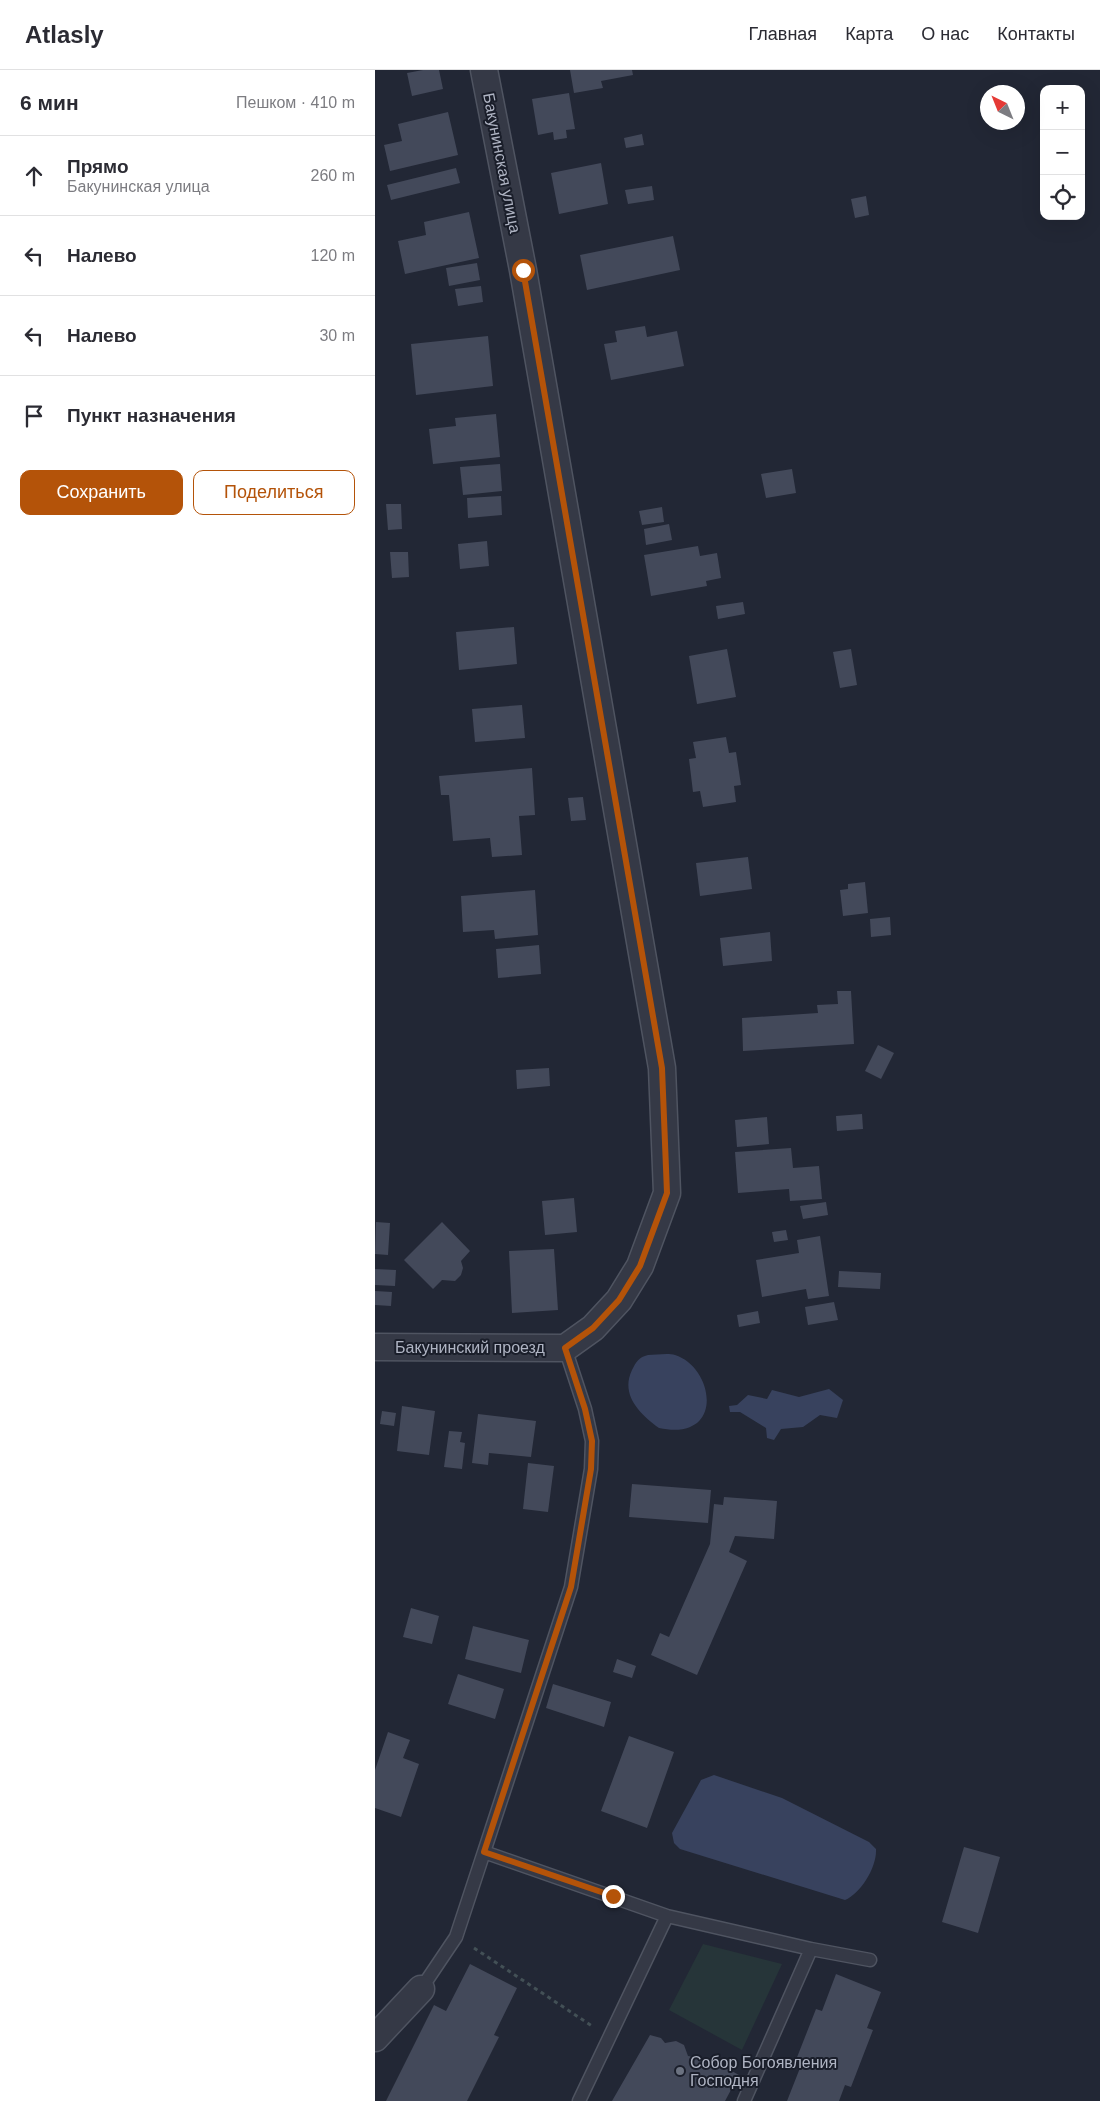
<!DOCTYPE html>
<html lang="ru">
<head>
<meta charset="utf-8">
<style>
  :root { --surface:#fff; --page:#f2f2f3; --text:#2b2b33; --muted:#7c7c81; --line:#e1e1e2; --accent:#b45309 }
  body { margin:0; font-family:Helvetica,sans-serif; background:var(--page); color:var(--text) }
  .controls { position:absolute; right:15px; top:15px; display:grid; overflow:hidden; border-radius:10px; box-shadow:0 5px 20px #0002 }
  .controls button { width:45px; height:45px; display:grid; place-items:center; padding:0; border:0; border-bottom:1px solid var(--line); background:var(--surface); color:var(--text); font:25px sans-serif }
  .compass { position:absolute; left:605px; top:15px; width:45px; height:45px; border-radius:50%; background:var(--surface); box-shadow:0 5px 20px #0002; rotate:317deg }
  .stop { position:absolute; width:15px; height:15px; margin:-11px; border:4px solid #b45309; border-radius:50%; background:#fff }
  .stop.end { background:#b45309; border-color:#fff; box-shadow:0 1px 5px #0008 }
  .list { margin:0; padding:0; list-style:none }
  h2 { display:flex; justify-content:space-between; align-items:center; height:65px; margin:0; padding:0 20px; font-size:21px }
  h2 small { font-size:16px; font-weight:400; color:var(--muted) }
  .list li { display:grid; grid-template-columns:32px 1fr auto; gap:15px; align-items:center; box-sizing:border-box; height:80px; padding:0 20px; border-top:1px solid var(--line) }
  .list b { display:block; font-size:19px; white-space:nowrap }
  .list p { margin:0; font-size:16px; white-space:nowrap; color:var(--muted) }
  .list em { font-size:16px; font-style:normal; color:var(--muted) }
  .actions { display:flex; gap:10px; padding:15px 20px }
  .actions a { flex:1; padding:11px 0; border:1px solid var(--accent); border-radius:10px; text-align:center; font-size:18px; color:var(--accent) }
  .actions .main { background:var(--accent); color:#fff }
  .icon { flex:none; width:28px; height:28px; fill:none; stroke:currentColor; stroke-width:2; stroke-linecap:round; stroke-linejoin:round }
  .map { position:relative; flex:none; width:725px; height:2031px; overflow:hidden }
  header { display:flex; align-items:center; gap:30px; box-sizing:border-box; height:70px; padding:0 25px; background:var(--surface); border-bottom:1px solid var(--line) }
  header strong { font-size:24px }
  nav { display:flex; gap:28px; margin-inline-start:auto; font-size:18px }
  main { display:flex }
  aside { flex:1; background:var(--surface) }
  .map>svg:first-child { display:block }
  .green { fill:#263539 }
  .water { fill:#38425e }
  .building { fill:#43495a }
  .lines { fill:none; stroke-linecap:round; stroke-linejoin:round }
  .service-casing { stroke:#4f5461; stroke-width:15 }
  .minor-casing { stroke:#4f5461; stroke-width:29 }
  .path { stroke:#435056; stroke-width:3; stroke-dasharray:4 4; stroke-linecap:butt }
  .service { stroke:#353946; stroke-width:12 }
  .minor { stroke:#353946; stroke-width:26 }
  .route { stroke:#b45309; stroke-width:6 }
  .worship-dot { fill:#6b7280; stroke:#1a1e2a; stroke-width:2 }
  .labels { text-anchor:middle; dominant-baseline:central; stroke-width:4; stroke-linejoin:round; paint-order:stroke }
  .street-label { font-size:16px; fill:#afb4c3; stroke:#1a1e2a }
  .poi-label { font-size:16px; fill:#afb4c3; stroke:#1a1e2a; text-anchor:start }
</style>
</head>
<body>
<header>
<strong>Atlasly</strong>
<nav><a>Главная</a><a>Карта</a><a>О нас</a><a>Контакты</a></nav>
</header>
<main>
<aside>
<h2>6 мин<small>Пешком · 410 m</small></h2>
<ul class="list">
<li><svg class="icon" aria-label="ahead" viewBox="0 0 24 24"><path d="M12 20V5M6 11l6-6 6 6"/></svg><div><b>Прямо</b><p>Бакунинская улица</p></div><em>260 m</em></li>
<li><svg class="icon" aria-label="left" viewBox="0 0 24 24"><path d="M17 20v-9H6M10 6l-5 5 5 5"/></svg><div><b>Налево</b></div><em>120 m</em></li>
<li><svg class="icon" aria-label="left" viewBox="0 0 24 24"><path d="M17 20v-9H6M10 6l-5 5 5 5"/></svg><div><b>Налево</b></div><em>30 m</em></li>
<li><svg class="icon" aria-label="arrive" viewBox="0 0 24 24"><path d="M6 21V4h12l-3 4 3 4H6"/></svg><div><b>Пункт назначения</b></div></li>
</ul>
<div class="actions"><a class="main">Сохранить</a><a>Поделиться</a></div>
</aside>
<div class="map">
<svg width="725" height="2031" viewBox="0 0 725 2031">
  <rect width="100%" height="100%" fill="#222735"/>
  <path class="green" d="M328,1874L407,1894L367,1980L294,1940Z"/>
  <path class="water" d="M273,1285C281,1285 293,1283 300,1285C339,1297 351,1372 284,1358C265,1344 245,1325 257,1300C261,1292 264,1287 273,1285Z
    M454,1319L468,1330L462,1348L445,1345L428,1357L406,1359L399,1370L392,1368L391,1358L365,1342H355L354,1336L362,1335L373,1325L392,1329L397,1320L424,1327Z
    M339,1705L407,1728L494,1772L501,1779C502,1797 486,1823 470,1830L305,1779L299,1773L297,1763L326,1710Z"/>
  <path class="building" d="M48,0H64L68,19L37,26L32,3Z
    M195,0H257L258,5L226,11L228,18L199,23Z
    M194,23L200,59L191,60L192,68L179,70L178,62L163,65L157,29Z
    M73,42L83,85L15,101L9,75L27,71L23,54Z
    M267,64L269,75L251,78L249,68Z
    M226,93L233,134L184,144L176,103Z
    M81,98L85,113L16,130L12,115Z
    M277,116L279,130L253,134L250,120Z
    M491,126L494,145L480,148L476,129Z
    M94,142L104,188L30,204L23,171L51,165L49,152Z
    M298,166L305,200L212,220L205,185Z
    M102,193L105,210L74,216L71,198Z
    M106,216L108,232L83,236L80,219Z
    M270,256L272,267L302,261L309,296L236,310L229,274L242,272L240,261Z
    M113,266L118,316L41,325L36,274Z
    M121,344L125,387L58,394L54,359L81,356L80,348Z
    M125,394L127,421L88,425L85,397Z
    M417,399L421,423L391,428L386,404Z
    M126,426L127,445L93,448L92,428Z
    M11,434H26L27,459L13,460Z
    M287,437L289,452L267,455L264,441Z
    M294,454L297,470L271,475L269,459Z
    M112,471L114,496L85,499L83,474Z
    M323,476L325,486L342,483L346,508L331,511L332,516L276,526L269,485Z
    M15,482H33L34,507L17,508Z
    M368,532L370,544L343,549L341,536Z
    M139,557L142,594L84,600L81,562Z
    M352,579L361,627L322,634L314,586Z
    M476,579L482,615L465,618L458,582Z
    M147,635L150,668L100,672L97,639Z
    M351,667L354,683L361,682L366,715L359,716L361,732L328,737L325,721L318,722L314,689L321,688L318,672Z
    M157,698L160,745L144,746L147,785L117,787L115,768L78,771L74,725H66L64,706Z
    M208,727L211,750L196,751L193,728Z
    M373,787L377,819L325,826L321,793Z
    M490,812L493,843L468,846L465,820L473,819V814Z
    M160,820L163,865L120,869L119,860L88,862L86,826Z
    M515,847L516,865L496,867L495,849Z
    M395,862L397,891L348,896L345,868Z
    M164,875L166,904L123,908L121,879Z
    M462,921H476L479,974L368,981L367,948L443,943L442,935L463,934Z
    M503,975L519,983L506,1009L490,1001Z
    M174,998L175,1016L142,1019L141,1000Z
    M487,1044L488,1059L462,1061L461,1046Z
    M392,1047L394,1074L362,1077L360,1050Z
    M416,1078L418,1098L444,1096L447,1129L415,1131L414,1119L363,1123L360,1082Z
    M199,1128L202,1162L170,1165L167,1131Z
    M451,1132L453,1145L428,1149L425,1136Z
    M1,1152L15,1153L13,1185L0,1184Z
    M67,1152L95,1181L86,1191L88,1198L86,1205L80,1211L67,1210L58,1219L29,1190Z
    M411,1160L413,1170L399,1172L397,1162Z
    M445,1166L454,1226L433,1229L431,1219L387,1227L381,1190L424,1183L422,1170Z
    M179,1179L183,1240L137,1243L134,1181Z
    M0,1199L21,1200L20,1216L0,1215Z
    M464,1201L506,1203L505,1219L463,1217Z
    M0,1221L17,1222L16,1236L0,1235Z
    M459,1232L463,1250L433,1255L430,1237Z
    M383,1241L385,1253L364,1257L362,1245Z
    M27,1336L60,1341L54,1385L22,1381Z
    M7,1341L21,1343L19,1356L5,1354Z
    M103,1344L161,1351L156,1387L114,1383L113,1395L97,1393Z
    M74,1361L87,1362L85,1372L90,1373L87,1399L69,1397Z
    M153,1393L179,1396L173,1442L148,1439Z
    M257,1414L336,1420L333,1453L254,1447Z
    M349,1427L402,1431L399,1469L360,1466L354,1482L372,1491L322,1605L276,1585L285,1563L294,1567L335,1474L339,1434L348,1435Z
    M36,1538L64,1546L57,1574L28,1567Z
    M98,1556L154,1570L146,1603L90,1589Z
    M242,1589L261,1596L257,1608L238,1602Z
    M83,1604L129,1619L120,1649L73,1634Z
    M178,1614L236,1632L229,1657L171,1638Z
    M13,1662L35,1670L28,1688L44,1694L26,1747L0,1738V1700Z
    M254,1666L299,1682L272,1758L226,1741Z
    M589,1777L625,1787L603,1863L567,1852Z
    M95,1894L142,1918L119,1965L124,1967L92,2031H11L59,1935L71,1941Z
    M461,1904L506,1922L492,1958L498,1960L476,2017L470,2015L464,2031H412L425,1998L419,1995L441,1939L447,1941Z
    M275,1965L286,1968L290,1973L301,1971L309,1975L313,1986L325,1988L328,1997L333,1988L364,2005L350,2031H237Z"/>
  <g class="lines">
    <defs>
      <path id="service" d="M190,1278L210,1339L217,1371L216,1399L196,1517L109,1782L292,1846
        M436,1879L495,1890
        M46,1919L81,1867L109,1782
        M204,2031L292,1846L436,1879L369,2031"/>
      <path id="minor" d="M0,1277L190,1278L218,1258L244,1230L265,1196L292,1123L287,998L148,200L109,0
        M0,1968L46,1919"/>
    </defs>
    <use href="#service" class="service-casing"/>
    <use href="#minor" class="minor-casing"/>
    <path class="path" d="M99,1878L217,1956"/>
    <use href="#service" class="service"/>
    <use href="#minor" class="minor"/>
  </g>
  <g class="lines">
    <path class="route" d="M148,200L287,998L292,1123L265,1196L244,1230L218,1258L190,1278L210,1339L217,1371L216,1399L196,1517L109,1782L238,1826"/>
  </g>
  <circle class="worship-dot" cx="305" cy="2001" r="5"/>
  <g class="labels">
    <g class="street-label">
      <text transform="translate(127 93) rotate(79)">Бакунинская улица</text>
      <text x="95" y="1277">Бакунинский проезд</text>
    </g>
    <g class="poi-label">
      <text x="315" y="1992">Собор Богоявления<tspan x="315" dy="18">Господня</tspan></text>
    </g>
  </g>
</svg>
<div class="controls">
<button>+</button>
<button>−</button>
<button><svg class="icon" aria-label="locate" viewBox="0 0 24 24"><circle cx="12" cy="12" r="6"/><path d="M12 2v4M12 18v4M2 12h4M18 12h4"/></svg></button>
</div>
<svg class="compass" viewBox="-18 -18 36 36"><path d="M0-13l5 13h-10z" fill="#e53935"/><path d="M0 13l5-13h-10z" fill="#7c7c81"/></svg>
<div class="stop" style="left:148px;top:200px"></div>
<div class="stop end" style="left:238px;top:1826px"></div>
</div>
</main>
</body>
</html>
